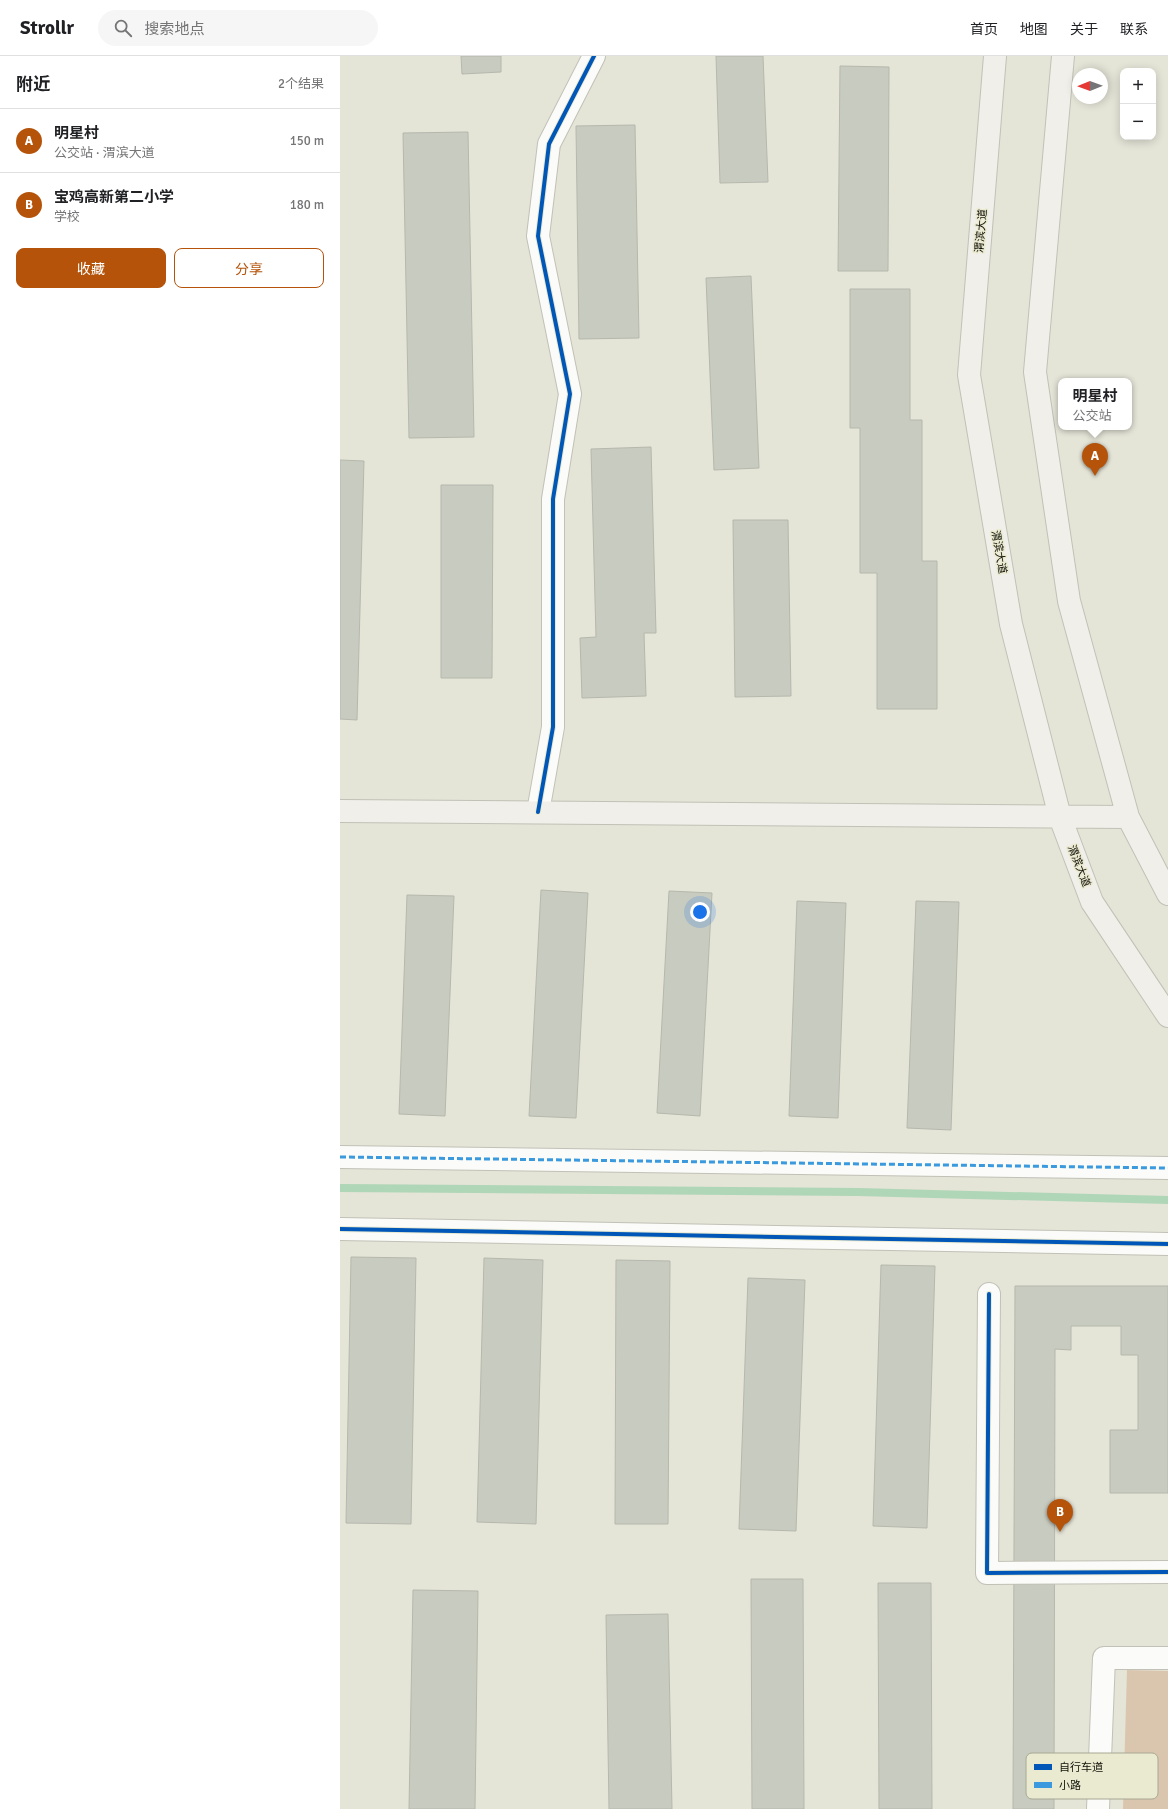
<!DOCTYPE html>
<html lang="zh">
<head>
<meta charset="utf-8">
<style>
  :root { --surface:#fff; --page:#f6f6f6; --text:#202124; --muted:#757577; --line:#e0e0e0; --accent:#b45309 }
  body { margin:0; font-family:Signika,"Noto Sans SC",sans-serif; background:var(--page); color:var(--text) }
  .controls { position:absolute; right:12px; top:12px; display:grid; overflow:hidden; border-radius:8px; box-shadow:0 2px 10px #0003 }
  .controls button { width:36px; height:36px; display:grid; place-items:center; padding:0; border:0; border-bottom:1px solid var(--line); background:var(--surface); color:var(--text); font:20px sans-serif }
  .compass { position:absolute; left:732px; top:12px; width:36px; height:36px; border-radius:50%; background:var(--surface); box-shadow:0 2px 10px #0003; rotate:269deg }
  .you { position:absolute; left:360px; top:856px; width:14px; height:14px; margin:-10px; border:3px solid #fff; border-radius:50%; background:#1a73e8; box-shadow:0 0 0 6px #1a73e833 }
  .badge { display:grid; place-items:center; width:26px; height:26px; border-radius:50%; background:var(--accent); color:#fff; font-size:13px; font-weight:700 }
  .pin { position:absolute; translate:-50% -33px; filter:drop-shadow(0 1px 2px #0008) }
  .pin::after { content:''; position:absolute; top:21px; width:14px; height:12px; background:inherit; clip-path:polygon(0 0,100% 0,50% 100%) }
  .popup { position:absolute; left:718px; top:322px; width:74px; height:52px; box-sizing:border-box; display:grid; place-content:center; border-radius:8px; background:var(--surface); filter:drop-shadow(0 1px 3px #0005); font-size:13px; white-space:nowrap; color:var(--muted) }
  .popup b { font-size:15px; color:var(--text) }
  .popup::after { content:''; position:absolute; left:50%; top:100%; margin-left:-8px; border:8px solid transparent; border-top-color:var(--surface) }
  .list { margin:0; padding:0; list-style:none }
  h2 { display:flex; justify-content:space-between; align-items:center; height:52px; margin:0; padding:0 16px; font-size:17px }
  h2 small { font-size:13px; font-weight:400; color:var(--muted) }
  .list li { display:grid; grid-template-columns:26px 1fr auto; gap:12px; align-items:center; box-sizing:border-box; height:64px; padding:0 16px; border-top:1px solid var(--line) }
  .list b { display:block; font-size:15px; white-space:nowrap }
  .list p { margin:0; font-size:13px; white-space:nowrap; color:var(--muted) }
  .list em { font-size:13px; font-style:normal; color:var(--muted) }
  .actions { display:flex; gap:8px; padding:12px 16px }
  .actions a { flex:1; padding:9px 0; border:1px solid var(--accent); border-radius:8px; text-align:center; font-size:14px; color:var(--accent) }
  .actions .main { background:var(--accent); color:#fff }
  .icon { flex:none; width:22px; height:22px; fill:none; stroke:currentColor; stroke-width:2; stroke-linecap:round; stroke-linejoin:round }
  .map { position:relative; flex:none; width:828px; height:1753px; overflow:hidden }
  header { display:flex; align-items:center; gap:24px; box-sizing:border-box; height:56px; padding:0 20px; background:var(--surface); border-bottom:1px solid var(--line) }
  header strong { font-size:19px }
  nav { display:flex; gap:22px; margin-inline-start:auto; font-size:14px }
  .search { width:280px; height:36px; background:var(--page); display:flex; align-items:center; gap:10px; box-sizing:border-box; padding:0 14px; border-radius:22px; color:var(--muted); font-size:15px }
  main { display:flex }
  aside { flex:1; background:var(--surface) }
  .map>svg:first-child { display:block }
  .green { fill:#dac6af }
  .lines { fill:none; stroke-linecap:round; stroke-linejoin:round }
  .stream { stroke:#afd6b6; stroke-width:8 }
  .building { fill:#c8cbc0; stroke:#b6b8ae }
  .minor-casing { stroke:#c1c1b7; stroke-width:24 }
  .secondary-casing { stroke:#c1c1b7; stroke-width:24 }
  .minor { stroke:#fbfbf9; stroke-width:22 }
  .secondary { stroke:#f1efe9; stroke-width:22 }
  .quiet { stroke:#3a9add; stroke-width:3; stroke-dasharray:6 3; stroke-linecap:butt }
  .cycleway-casing { stroke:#eaead1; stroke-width:6 }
  .cycleway { stroke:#0057b8; stroke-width:4 }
  .labels { text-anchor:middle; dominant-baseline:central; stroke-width:3; stroke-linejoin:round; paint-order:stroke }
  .street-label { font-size:11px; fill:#0f0f07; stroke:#eaead1 }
  .key { fill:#eaead1; stroke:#a8a894; stroke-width:1 }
  .key-label { font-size:11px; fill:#0f0f07 }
</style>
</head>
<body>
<header>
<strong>Strollr</strong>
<div class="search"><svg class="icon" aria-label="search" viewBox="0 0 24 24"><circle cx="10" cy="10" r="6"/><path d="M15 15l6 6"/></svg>搜索地点</div>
<nav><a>首页</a><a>地图</a><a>关于</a><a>联系</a></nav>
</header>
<main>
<aside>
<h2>附近<small>2个结果</small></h2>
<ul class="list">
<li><span class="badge">A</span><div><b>明星村</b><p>公交站 · 渭滨大道</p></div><em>150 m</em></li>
<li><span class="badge">B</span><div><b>宝鸡高新第二小学</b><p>学校</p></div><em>180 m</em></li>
</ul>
<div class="actions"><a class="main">收藏</a><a>分享</a></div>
</aside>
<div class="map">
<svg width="828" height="1753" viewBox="0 0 828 1753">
  <rect width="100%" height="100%" fill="#e4e4d7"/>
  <path class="green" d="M787,1614L828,1615V1753H783Z"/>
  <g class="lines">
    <path class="stream" d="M0,1132L518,1136L828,1144"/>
  </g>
  <path class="building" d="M121,0H161V16L122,18Z
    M376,0H423L428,126L380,127Z
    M500,10L549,11L548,215H498Z
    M295,69L299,282L239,283L236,70Z
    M128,76L134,381L69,382L63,77Z
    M411,220L419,412L374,414L366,222Z
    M510,233H570V364H582V505H597V653H537V517H520V372H510Z
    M311,391L316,577H304L306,640L242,642L240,582L256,581L251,393Z
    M0,404L24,405L17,664L0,663Z
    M101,429H153L152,622H101Z
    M393,464H448L451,640L395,641Z
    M201,834L248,837L236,1062L189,1060Z
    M329,835L372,837L360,1060L317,1057Z
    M67,839L114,840L105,1060L59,1058Z
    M457,845L506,847L498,1062L449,1060Z
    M576,845L619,846L611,1074L567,1072Z
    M11,1201L76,1202L71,1468L6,1467Z
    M144,1202L203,1204L196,1468L137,1466Z
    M276,1204L330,1205L328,1468H275Z
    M541,1209L595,1210L587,1472L533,1470Z
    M408,1222L465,1224L456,1475L399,1473Z
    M675,1230H828V1437H770V1374H798V1299H781V1270H731V1294L715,1293L714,1753H673Z
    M411,1523H463L464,1753H412Z
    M538,1527H591L592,1753H539Z
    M73,1534L138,1535L135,1753H69Z
    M328,1558L332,1753H269L266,1559Z"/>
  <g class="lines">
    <defs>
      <path id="minor" d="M198,756L213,671V443L230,338L198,180L209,88L254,0
        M0,1101L828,1112
        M0,1173L828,1188
        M649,1238L647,1517L828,1516
        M758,1753L764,1602H828"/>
      <path id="secondary" d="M655,0L629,319L671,568L720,761L752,846L828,960
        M723,0L695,316L729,545L788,761L828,838
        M0,755L788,761"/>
    </defs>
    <use href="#minor" class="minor-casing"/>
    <use href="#secondary" class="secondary-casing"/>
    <use href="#minor" class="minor"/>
    <use href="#secondary" class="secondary"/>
    <path class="quiet" d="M0,1101L828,1112"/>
    <defs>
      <path id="cycleway" d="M198,756L213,671V443L230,338L198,180L209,88L254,0
        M0,1173L828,1188
        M649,1238L647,1517L828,1516"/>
    </defs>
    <use href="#cycleway" class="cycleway-casing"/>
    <use href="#cycleway" class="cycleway"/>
  </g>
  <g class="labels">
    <g class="street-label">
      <text transform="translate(641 175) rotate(-85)">渭滨大道</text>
      <text transform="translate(659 496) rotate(80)">渭滨大道</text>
      <text transform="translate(739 810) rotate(69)">渭滨大道</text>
    </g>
  </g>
  <rect x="686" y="1697" width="132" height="46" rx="6" class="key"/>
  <rect x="694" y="1708" width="18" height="6" fill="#0057b8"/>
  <rect x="694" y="1726" width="18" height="6" fill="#3a9add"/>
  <g class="key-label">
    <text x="719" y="1715">自行车道</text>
    <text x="719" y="1733">小路</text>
  </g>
</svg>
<div class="controls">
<button>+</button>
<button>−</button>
</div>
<svg class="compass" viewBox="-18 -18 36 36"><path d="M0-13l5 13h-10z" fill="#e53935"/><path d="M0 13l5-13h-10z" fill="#757577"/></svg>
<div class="you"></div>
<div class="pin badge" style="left:755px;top:420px">A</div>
<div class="popup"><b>明星村</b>公交站</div>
<div class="pin badge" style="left:720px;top:1476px">B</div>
</div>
</main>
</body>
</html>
